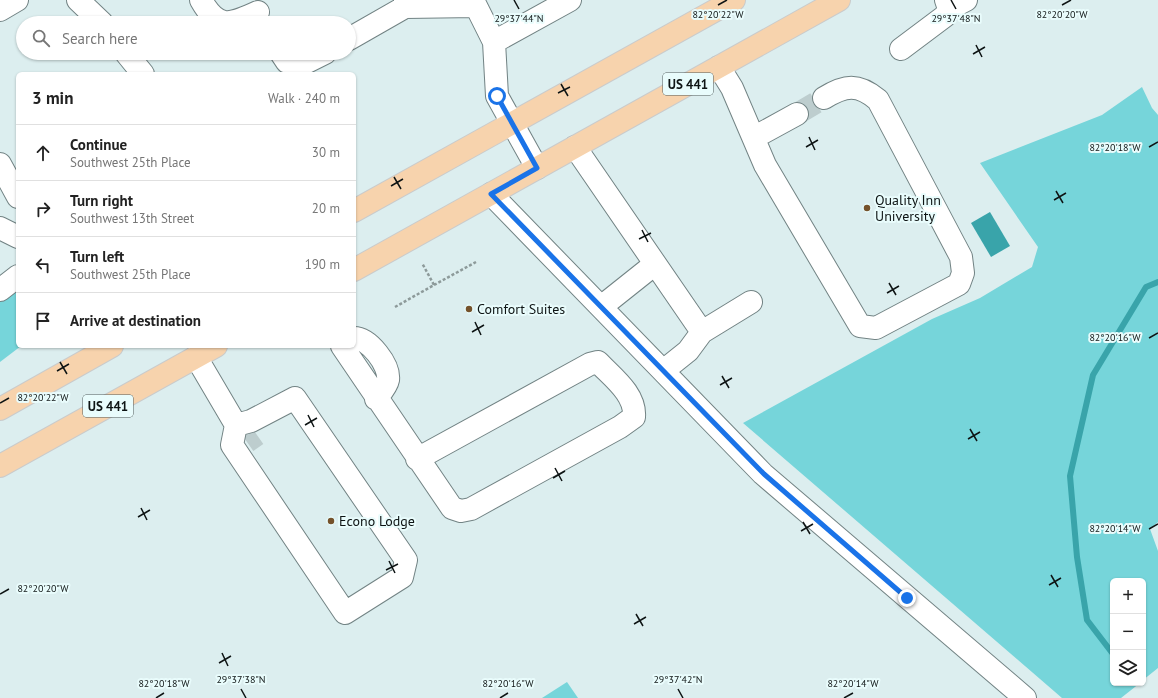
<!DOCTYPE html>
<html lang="en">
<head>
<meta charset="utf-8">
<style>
  :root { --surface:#fff; --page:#f2f2f2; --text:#222; --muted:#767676; --line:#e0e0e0 }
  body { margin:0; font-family:"PT Sans",sans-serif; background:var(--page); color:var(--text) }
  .controls { position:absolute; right:12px; bottom:12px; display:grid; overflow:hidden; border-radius:6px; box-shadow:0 1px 3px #0004 }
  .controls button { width:36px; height:36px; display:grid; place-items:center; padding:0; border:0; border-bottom:1px solid var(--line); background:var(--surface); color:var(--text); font:20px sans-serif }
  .stop { position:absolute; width:12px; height:12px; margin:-9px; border:3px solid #1a73e8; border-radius:50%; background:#fff }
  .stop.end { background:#1a73e8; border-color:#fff; box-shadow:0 1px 4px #0008 }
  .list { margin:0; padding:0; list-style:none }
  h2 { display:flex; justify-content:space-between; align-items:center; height:52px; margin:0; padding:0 16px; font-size:17px }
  h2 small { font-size:13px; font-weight:400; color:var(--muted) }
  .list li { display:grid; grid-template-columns:26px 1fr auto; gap:12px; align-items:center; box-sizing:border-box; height:56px; padding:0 16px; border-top:1px solid var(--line) }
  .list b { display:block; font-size:15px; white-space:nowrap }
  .list p { margin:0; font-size:13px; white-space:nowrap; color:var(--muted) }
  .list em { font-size:13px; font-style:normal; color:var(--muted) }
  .icon { flex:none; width:22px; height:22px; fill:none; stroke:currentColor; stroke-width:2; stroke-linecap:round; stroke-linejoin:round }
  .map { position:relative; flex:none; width:1158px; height:698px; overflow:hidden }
  .search { position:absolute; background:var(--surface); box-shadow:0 1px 3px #0004; left:16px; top:16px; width:340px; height:44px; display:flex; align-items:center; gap:10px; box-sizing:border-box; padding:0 14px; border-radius:22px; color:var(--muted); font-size:15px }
  .panel { position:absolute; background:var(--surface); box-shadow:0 1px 3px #0004; left:16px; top:72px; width:340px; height:276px; border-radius:6px }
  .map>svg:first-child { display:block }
  .green { fill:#76d5da }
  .water { fill:#39a4aa }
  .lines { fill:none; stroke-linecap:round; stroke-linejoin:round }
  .stream { stroke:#39a4aa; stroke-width:6 }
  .minor-tunnel { stroke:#bdcdce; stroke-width:22; stroke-dasharray:22 11; stroke-linecap:butt }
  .minor-casing { stroke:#728384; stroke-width:24 }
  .major-casing { stroke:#cacbcb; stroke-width:24 }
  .path { stroke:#8d9a9a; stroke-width:2.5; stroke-dasharray:3 2; stroke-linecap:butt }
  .minor { stroke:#fff; stroke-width:22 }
  .major { stroke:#f7d3ad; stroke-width:22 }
  .route { stroke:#1a73e8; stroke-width:5 }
  .ticks { fill:none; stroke:#0e1414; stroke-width:1.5 }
  .poi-dot { fill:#75522b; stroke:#e9fcfc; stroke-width:1.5 }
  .labels { text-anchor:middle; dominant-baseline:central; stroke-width:4; stroke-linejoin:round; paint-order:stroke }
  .shield { fill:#e9fcfc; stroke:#505a5a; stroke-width:1 }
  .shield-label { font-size:13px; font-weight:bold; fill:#0e1414 }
  .poi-label { font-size:14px; fill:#0e1414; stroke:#e9fcfc; text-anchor:start }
  .ticks-label { font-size:10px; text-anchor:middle; fill:#0e1414; stroke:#e9fcfc; stroke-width:4; stroke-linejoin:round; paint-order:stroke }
</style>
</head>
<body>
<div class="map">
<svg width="1158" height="698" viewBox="0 0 1158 698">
  <rect width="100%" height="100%" fill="#dceeef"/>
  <path class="green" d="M1142,87L1152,108L1158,115V522L1150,529L1158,551V668L1143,680V581H1113V683H1140L1121,698H1062L743,423L932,319L980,298L1032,267L1038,247L980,163L1102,115Z
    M18,286V346H21L0,362V298Z
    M567,682L578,698H542Z"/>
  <path class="water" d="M990,212L1010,246L991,257L971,223Z"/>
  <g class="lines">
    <path class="stream" d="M1113,654L1087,620L1077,557L1070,476L1093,375L1146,287L1158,282"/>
    <path class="minor-tunnel" d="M797,114L824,98
      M247,442L257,435"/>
    <defs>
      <path id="minor" d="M78,0L102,23
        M201,0C218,30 230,25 258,12
        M473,0L494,42L497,96L537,168
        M405,7L476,6
        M949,9L966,0
        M0,10L17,0
        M349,39L405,7V0
        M494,42L570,0
        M901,49L945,16L949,9L946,0
        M126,53L143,74
        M281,53L287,62L301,65L325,53
        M719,67L732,88L765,165L860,326L876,328L959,284L963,273L961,257L878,100C858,83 845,85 824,98
        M755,137L797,114
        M575,147L702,332L751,302
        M0,164L18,197
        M491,194L763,474L1025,698
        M0,228L18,237
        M0,290L18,276
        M601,307L655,264
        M354,338C369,338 390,365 388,380C387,386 380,394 376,399
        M342,346L452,508L461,511L471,509L620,427L634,417C636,394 612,377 598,362L590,364L417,459
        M196,357L236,425L251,421L295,398L406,560L402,577L345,613L232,445L236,425
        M663,371L688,351L702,332"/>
      <path id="major" d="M354,211L734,0
        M354,270L839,0
        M0,409L112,346
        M0,466L216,346"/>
    </defs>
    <use href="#minor" class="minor-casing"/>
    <use href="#major" class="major-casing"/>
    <path class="path" d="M434,285L476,262
      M395,307L434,285L422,263"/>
    <use href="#minor" class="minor"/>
    <use href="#major" class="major"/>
  </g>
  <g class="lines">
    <path class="route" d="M497,96L537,168L491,194L764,474L907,598"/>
  </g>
  <path class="ticks" d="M514,0L519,9M951,0L956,9M718,5L727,0M1062,5L1071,0M976,45L982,57M973,54L985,47M561,84L568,96M558,93L570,87M809,137L815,150M806,147L818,140M1149,147L1158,142M394,177L401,189M391,186L403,179M1056,191L1063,203M1054,200L1066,193M642,230L648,242M639,239L651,233M889,283L896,295M887,293L899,286M475,322L481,335M472,332L484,325M1149,338L1158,333M60,362L67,374M57,371L69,364M722,376L729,388M720,385L732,378M0,403L9,398M308,415L314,427M305,425L317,418M970,429L977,441M968,439L980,432M555,468L562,481M553,478L565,471M141,508L147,520M138,517L150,510M803,522L810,534M1149,529L1158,524M801,531L813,524M389,561L395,573M386,570L398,564M1051,575L1058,587M1049,585L1061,578M0,594L9,589M636,614L643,626M634,624L646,617M222,653L228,666M219,663L231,656M241,689L246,698M678,689L683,698M156,698L164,693M500,698L508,693M844,698L853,693"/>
  <g class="poi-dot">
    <circle cx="867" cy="208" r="4"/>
    <circle cx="469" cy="309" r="4"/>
    <circle cx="331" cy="521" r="4"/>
  </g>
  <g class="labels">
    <g class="shield">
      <rect x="663" y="73" width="50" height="22" rx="3"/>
      <rect x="83" y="395" width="50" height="22" rx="3"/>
    </g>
    <g class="shield-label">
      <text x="688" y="84">US 441</text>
      <text x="108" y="406">US 441</text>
    </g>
    <g class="poi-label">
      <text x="875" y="200">Quality Inn<tspan x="875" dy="16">University</tspan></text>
      <text x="477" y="309">Comfort Suites</text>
      <text x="339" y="521">Econo Lodge</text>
    </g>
  </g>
  <g class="ticks-label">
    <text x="718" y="18">82°20'22"W</text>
    <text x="1062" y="18">82°20'20"W</text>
    <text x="519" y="22">29°37'44"N</text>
    <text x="956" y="22">29°37'48"N</text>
    <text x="1115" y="151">82°20'18"W</text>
    <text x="1115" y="341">82°20'16"W</text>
    <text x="43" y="401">82°20'22"W</text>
    <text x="1115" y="532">82°20'14"W</text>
    <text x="43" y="592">82°20'20"W</text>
    <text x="241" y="683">29°37'38"N</text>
    <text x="678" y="683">29°37'42"N</text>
    <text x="164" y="687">82°20'18"W</text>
    <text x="508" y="687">82°20'16"W</text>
    <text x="853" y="687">82°20'14"W</text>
  </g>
</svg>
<div class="controls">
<button>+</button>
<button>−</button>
<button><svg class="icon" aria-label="layers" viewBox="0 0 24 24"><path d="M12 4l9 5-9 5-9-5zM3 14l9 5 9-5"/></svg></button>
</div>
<div class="stop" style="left:497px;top:96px"></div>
<div class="stop end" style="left:907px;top:598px"></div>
<div class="search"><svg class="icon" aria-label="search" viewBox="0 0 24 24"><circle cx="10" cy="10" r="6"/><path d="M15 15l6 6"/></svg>Search here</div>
<section class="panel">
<h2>3 min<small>Walk · 240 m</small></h2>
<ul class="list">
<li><svg class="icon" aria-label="ahead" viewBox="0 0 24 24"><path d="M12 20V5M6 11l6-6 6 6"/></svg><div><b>Continue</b><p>Southwest 25th Place</p></div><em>30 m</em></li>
<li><svg class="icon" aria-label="right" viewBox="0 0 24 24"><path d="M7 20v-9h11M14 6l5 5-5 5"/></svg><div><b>Turn right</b><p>Southwest 13th Street</p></div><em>20 m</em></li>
<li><svg class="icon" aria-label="left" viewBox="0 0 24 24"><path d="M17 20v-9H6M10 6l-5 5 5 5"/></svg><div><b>Turn left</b><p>Southwest 25th Place</p></div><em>190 m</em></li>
<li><svg class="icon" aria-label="arrive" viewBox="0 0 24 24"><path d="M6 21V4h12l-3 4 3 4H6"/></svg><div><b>Arrive at destination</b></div></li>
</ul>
</section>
</div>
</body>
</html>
